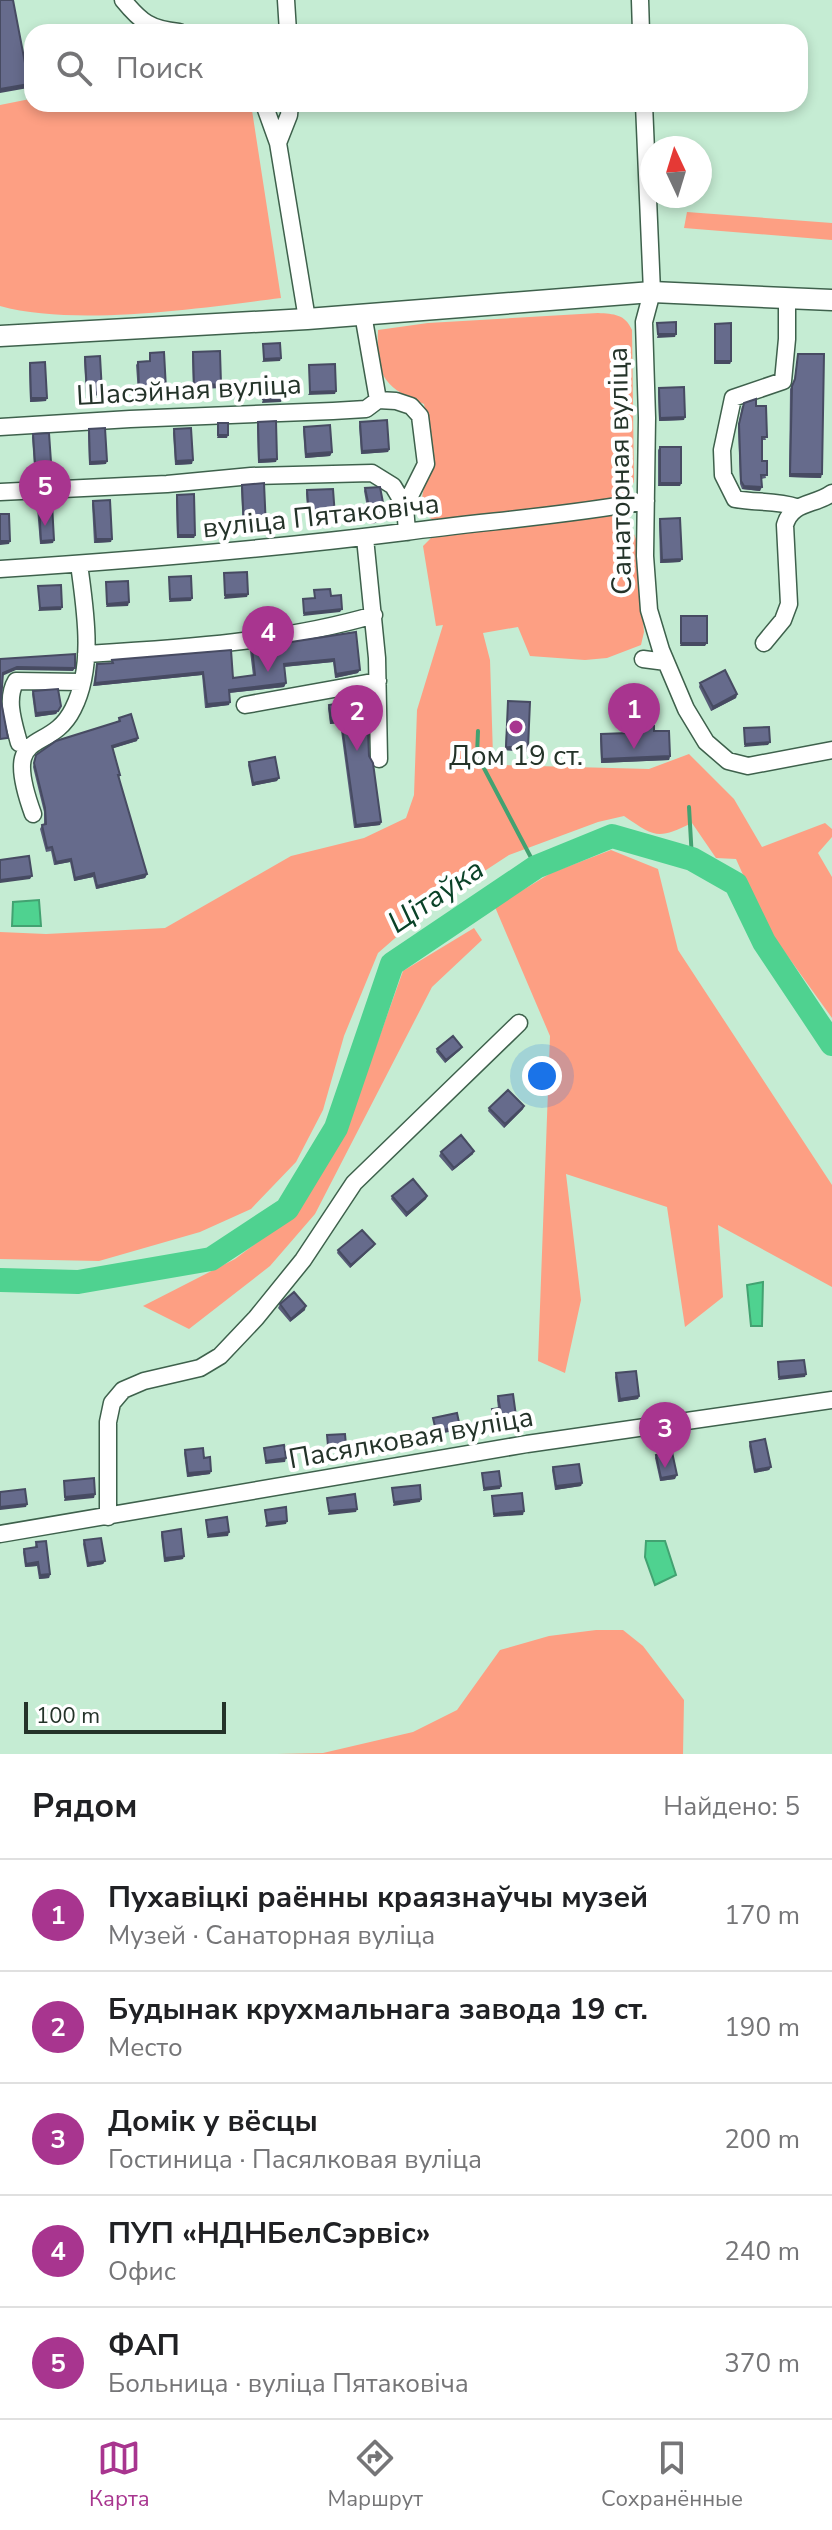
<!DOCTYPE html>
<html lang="ru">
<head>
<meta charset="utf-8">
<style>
  :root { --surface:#fff; --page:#f2f2f2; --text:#202124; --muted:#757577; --line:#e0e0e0; --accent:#a8358f }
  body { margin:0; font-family:"Nunito Sans",sans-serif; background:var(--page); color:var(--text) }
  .compass { position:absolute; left:640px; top:136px; width:72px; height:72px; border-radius:50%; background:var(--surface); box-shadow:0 4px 12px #0003; rotate:356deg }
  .scale { position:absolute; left:24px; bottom:20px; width:202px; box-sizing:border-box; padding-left:8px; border:4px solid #243329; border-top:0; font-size:22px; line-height:28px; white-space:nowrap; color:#243329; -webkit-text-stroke:6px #fff; paint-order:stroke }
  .you { position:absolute; left:542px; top:1076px; width:28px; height:28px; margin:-20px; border:6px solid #fff; border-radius:50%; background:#1a73e8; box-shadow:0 0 0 12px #1a73e833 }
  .badge { display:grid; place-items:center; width:52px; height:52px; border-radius:50%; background:var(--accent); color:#fff; font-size:26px; font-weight:700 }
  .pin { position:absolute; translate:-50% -66px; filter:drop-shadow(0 2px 4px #0008) }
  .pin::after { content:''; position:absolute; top:42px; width:28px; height:24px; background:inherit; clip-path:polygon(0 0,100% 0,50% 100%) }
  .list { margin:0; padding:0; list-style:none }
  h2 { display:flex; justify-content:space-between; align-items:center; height:104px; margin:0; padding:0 32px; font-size:34px }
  h2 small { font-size:26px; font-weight:400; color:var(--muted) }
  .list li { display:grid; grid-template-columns:52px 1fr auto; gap:24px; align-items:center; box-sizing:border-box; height:112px; padding:0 32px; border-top:2px solid var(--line) }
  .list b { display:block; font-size:30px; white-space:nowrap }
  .list p { margin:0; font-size:26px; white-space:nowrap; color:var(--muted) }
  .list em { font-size:26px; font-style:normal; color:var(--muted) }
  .icon { flex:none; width:44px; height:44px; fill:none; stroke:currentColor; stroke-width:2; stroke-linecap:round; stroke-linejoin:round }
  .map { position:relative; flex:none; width:832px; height:1754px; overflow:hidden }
  .search { position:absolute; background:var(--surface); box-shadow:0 4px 12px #0003; left:24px; right:24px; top:24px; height:88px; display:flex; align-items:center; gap:20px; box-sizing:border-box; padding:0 28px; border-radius:24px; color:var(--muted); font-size:30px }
  .sheet { height:664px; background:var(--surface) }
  nav { display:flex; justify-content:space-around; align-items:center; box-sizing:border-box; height:112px; border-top:2px solid var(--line); background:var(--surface); font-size:22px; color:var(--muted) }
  nav a { display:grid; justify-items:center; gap:4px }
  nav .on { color:var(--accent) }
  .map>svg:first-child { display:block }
  .green { fill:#fd9f83 }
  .water { fill:#4fd290; stroke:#42a271; stroke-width:2 }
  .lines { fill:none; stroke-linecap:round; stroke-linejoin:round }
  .stream { stroke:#42a271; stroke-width:4 }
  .river { stroke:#4fd290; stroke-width:24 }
  .minor-casing { stroke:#3e614c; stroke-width:19 }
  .major-casing { stroke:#3e614c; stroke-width:23 }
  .minor { stroke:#fff; stroke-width:16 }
  .major { stroke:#fff; stroke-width:20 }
  .wall { fill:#585c78 }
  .shaded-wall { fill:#474b62 }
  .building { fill:#666b8c; stroke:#474b62; stroke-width:2 }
  .poi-dot { fill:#a8358f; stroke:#fff; stroke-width:3 }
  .labels { text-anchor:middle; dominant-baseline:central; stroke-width:8; stroke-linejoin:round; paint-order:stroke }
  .street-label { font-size:28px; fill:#243329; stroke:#fff }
  .poi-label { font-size:28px; fill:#243329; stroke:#fff }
  .water-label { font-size:30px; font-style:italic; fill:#0a4228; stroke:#fff }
</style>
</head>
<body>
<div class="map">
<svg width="832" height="1754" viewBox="0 0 832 1754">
  <rect width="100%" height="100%" fill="#c5ecd3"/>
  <path class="green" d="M30,99H32V104H251L281,298C202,308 76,327 0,306V105Z
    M687,212L832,223V240L684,228Z
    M598,313C614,314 625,314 632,330L634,482L626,496L610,501L440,523C417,514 420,502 426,481C429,470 430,455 431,442C431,430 426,416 424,404C382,387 376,374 378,330L428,323Z
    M617,515L630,525L636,539L644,632L641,645L607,658L585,660L530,656L518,627L483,633L490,660L493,756L502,765L649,769L689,754L734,799L762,847L825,823L832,829V837L818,853L832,877V1018L766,926L736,859L716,858L692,823C657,840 655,837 624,816L598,822L509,855L434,904L378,953L344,1036L323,1110L296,1162L251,1209L200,1232L99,1261L0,1259V932L46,934L165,928L291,856L364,838L406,818L414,795L417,710L443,625L436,626L423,546L432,537Z
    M611,850L658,869L678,950L832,1185V1287L718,1225L723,1297L685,1327L667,1207L566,1174L581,1300L565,1373L538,1361L550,1036L495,907L551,873Z
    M474,928L482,940L432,987L315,1214L270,1266L189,1329L143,1306L235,1259L296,1213L346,1130L403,971Z
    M596,1630H623L643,1646L684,1700L683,1754H277L323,1753L413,1732L457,1710L500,1650L549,1636Z"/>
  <path class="water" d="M39,900L41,926H12L13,902Z
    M763,1282L762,1326H751L747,1285Z
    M646,1541H665L676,1575L655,1585L645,1557Z"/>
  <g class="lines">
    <path class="stream" d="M478,731L477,755L536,867
      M689,807L692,859"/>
    <path class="river" d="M0,1280L78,1282L211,1259L287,1209L336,1128L392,964L536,867L612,836L692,859L736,884L764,942L832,1044"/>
    <defs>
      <path id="minor" d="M123,0C141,22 150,29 179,32
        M286,0L288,32
        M640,0L641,32
        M264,104L278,143L307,319
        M644,104L652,292L644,322L647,418L645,556L649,610L661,650L686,709L706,742L728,761L748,766L832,750
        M278,143L289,115L290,104
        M787,297V339L783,381L733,398L722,450L723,475L735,499C755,503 777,500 796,507
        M363,314L378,400
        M378,400L396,401L411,406L420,416L426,464L405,506
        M0,427L130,419L333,411L366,409L378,400
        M0,492L167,484L251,476L372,473L393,486L405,506L407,532
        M365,538L377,658L379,759
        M0,569C136,560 270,549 405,532C486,521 566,516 646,501
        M764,643L783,620L789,604L785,525C792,501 814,506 832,493
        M86,654C181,648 282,642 374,615
        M643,659L666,662
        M245,705L378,681
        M19,743C14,724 5,699 16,681L81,682
        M33,814C0,723 49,757 73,709C95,666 85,609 79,564
        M108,1517V1422L112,1403L123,1390L144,1381L200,1368L220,1356L256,1318L303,1260L354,1183L519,1023
        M0,1534L527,1444L832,1400"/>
      <path id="major" d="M0,336L307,319L652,292L832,300"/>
    </defs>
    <use href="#minor" class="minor-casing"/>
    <use href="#major" class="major-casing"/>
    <use href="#minor" class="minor"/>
    <use href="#major" class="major"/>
  </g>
  <path class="wall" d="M715,324L731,361L730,364H714V327Z
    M193,352L220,388L193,389L192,355Z
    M150,353L165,392L138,393L136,365L138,362L149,361Z
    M798,354L821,478L789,477L790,389L794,381Z
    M85,357L101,395L86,396L84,360Z
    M30,363L46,401L30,402L29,366Z
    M659,388L684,420L659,421L658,392Z
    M742,406H756L766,440H762V461L766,478L761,479L760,491L742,489L740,484L738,427Z
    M258,422L276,462L258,463L257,426Z
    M360,422L389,449L388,452L361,454L359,426Z
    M304,427L332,452L330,456L305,458L303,430Z
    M89,429L106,464L89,465L88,433Z
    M174,429L192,464L175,465L173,433Z
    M33,434L51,462L49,465L34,466L32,437Z
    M660,447L681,483L680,486H658V450Z
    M242,485L265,531L243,532L241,488Z
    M365,488L385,521L370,524L364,491Z
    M307,490L334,519L308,520L306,493Z
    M177,495L195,535L194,538H177L176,498Z
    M93,501L111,542L94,543L92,504Z
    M39,504L53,543L40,544L37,508Z
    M660,519L682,559L680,562L660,563L659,522Z
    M356,632L358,673L335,678L333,662L284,667L286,683L284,687L229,693V705L205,708L202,675L93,686L97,664L111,663L112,660L231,650L233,678L253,676L250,651L252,648Z
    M700,683L737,694L736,698L711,711L699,687Z
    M33,691L59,709L56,714L35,717L32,694Z
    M339,696L360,733L369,756L381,822L380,825L354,828L340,723L330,724L328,708L329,705L338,704Z
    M508,701L528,748L527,752L505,750Z
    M119,718L137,741L113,748L120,775L119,778L147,874L145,878L96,889L93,877L74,881L70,862L54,865L51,851L46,852L40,829L42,825H44V812L33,767L36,755L118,722Z
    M629,727L654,731L670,756L669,760L601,763L600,738L601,734L628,733Z
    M249,762L277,781L252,786L248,765Z
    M462,1047L460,1050L445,1063L436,1052L437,1049Z
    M524,1106L523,1109L504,1128L488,1111L489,1108Z
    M441,1152L473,1154L452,1171L439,1156Z
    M392,1196H427L426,1199L406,1217L391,1199Z
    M375,1244L373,1247L350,1268L337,1253L338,1250Z
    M280,1304L305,1310L290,1322L278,1308Z
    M616,1373L639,1396L638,1399L618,1402L615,1377Z
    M498,1396L515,1420L493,1423L491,1412L492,1409L498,1408L497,1400Z
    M750,1442L771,1467L769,1470L754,1473L749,1446Z
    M185,1450L204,1458L210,1474L187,1477L184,1453Z
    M656,1455L675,1479L660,1481L655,1458Z
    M553,1467L582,1483L581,1486L555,1490L552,1470Z
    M162,1532L183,1559L164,1562L161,1535Z
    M84,1540L105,1561L103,1564L87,1567L83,1544Z
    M36,1542L50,1574L49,1578L39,1579L37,1566L25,1567L23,1552L24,1549L35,1547Z"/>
  <path class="shaded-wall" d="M29,84L28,88L0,93V89Z
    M658,334H676L675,337L657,338Z
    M281,358L280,361L262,362L264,359Z
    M715,361H731L730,364H714Z
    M221,384L220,388L193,389L194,386Z
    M166,389L165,392L138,393L139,390Z
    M336,391L335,394L308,395L310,392Z
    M102,392L101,395L86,396L87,393Z
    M31,398H47L46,401L30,402Z
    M263,399H282L281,402L262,403Z
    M685,417L684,420L659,421L660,418Z
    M218,435H228L227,438H217Z
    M389,449L388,452L361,454L362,451Z
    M332,452L330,456L305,458L306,454Z
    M277,459L276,462L258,463L259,460Z
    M193,460L192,464L175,465L176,461Z
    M107,461L106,464L89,465L90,462Z
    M51,462L49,465L34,466L35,463Z
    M790,474H822L821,478L789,477Z
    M660,483H681L680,486H658Z
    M744,486L762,487L760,491L742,489Z
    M335,516L334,519L308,520L309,517Z
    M386,518L385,521L370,524L372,521Z
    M244,528H266L265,531L243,532Z
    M178,535H195L194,538H177Z
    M96,539H112L111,542L94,543Z
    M54,540L53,543L40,544L41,541Z
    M0,541H10L9,544L0,545Z
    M682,559L680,562L660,563L662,560Z
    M248,594L247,597L224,599L225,595Z
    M192,598L191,601L169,602L170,599Z
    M129,602L128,606L106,607L107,604Z
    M62,607L61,610L38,611L40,608Z
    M342,609L340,612L303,616L304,613Z
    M681,643H707L705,646H680Z
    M334,659L333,662L282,667L284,664Z
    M17,667L75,668L73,671L16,670L2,676L3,673Z
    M360,670L358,673L335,678L336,674Z
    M203,672L202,675L93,686L95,683Z
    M286,683L284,687L228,693L229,690Z
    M737,694L736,698L711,711L713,707Z
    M230,702L229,705L205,708L207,704Z
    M61,706L56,714L35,717L36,713Z
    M341,719L340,723L330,724L331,721Z
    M138,738L137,741L111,749L112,746Z
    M770,742L768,745L744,747L745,744Z
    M506,747L528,748L527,752L505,750Z
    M670,756L669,760L601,763L602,759Z
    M279,778L277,781L252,786L253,783Z
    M381,822L380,825L354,828L356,825Z
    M71,859L70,862L54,865L56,862Z
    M94,873L93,877L74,881L75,878Z
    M147,874L145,878L96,889L97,886Z
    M32,876L30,879L0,883V880Z
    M462,1047L460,1050L445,1063L446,1060Z
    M524,1106L523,1109L504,1128L505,1124Z
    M474,1151L473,1154L452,1171L454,1168Z
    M427,1196L426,1199L406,1217L407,1213Z
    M375,1244L373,1247L350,1268L351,1265Z
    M306,1306L305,1310L290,1322L291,1319Z
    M806,1374L805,1377L778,1380L779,1377Z
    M639,1396L638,1399L618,1402L620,1399Z
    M516,1416L515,1420L493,1423L494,1420Z
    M460,1427L459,1430L434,1435L436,1431Z
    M346,1445L345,1448L327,1450L328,1446Z
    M286,1458L285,1462L265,1464L266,1461Z
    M771,1467L769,1470L754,1473L755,1470Z
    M211,1471L210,1474L187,1477L188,1473Z
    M677,1475L675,1479L660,1481L661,1478Z
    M582,1483L581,1486L555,1490L556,1486Z
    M501,1486L500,1489L483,1491L484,1488Z
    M95,1494L94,1498L64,1501L65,1497Z
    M421,1499L420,1502L393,1506L394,1502Z
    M27,1504L26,1507L0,1510V1507Z
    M357,1509L356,1512L328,1515L329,1511Z
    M524,1511L523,1515L493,1517L494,1514Z
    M287,1521L286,1524L265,1527L267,1523Z
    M229,1532L228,1536L207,1538L208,1535Z
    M184,1556L183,1559L164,1562L165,1558Z
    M105,1561L103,1564L87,1567L88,1563Z
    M38,1562L37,1566L25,1567L26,1564Z
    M50,1574L49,1578L39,1579L40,1575Z"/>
  <path class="building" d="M0,0H13L29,84L0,89Z
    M676,322V334H658L657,323Z
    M731,323V361H715V324Z
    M280,343L281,358L264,359L263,344Z
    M220,351L221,384L194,386L193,352Z
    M164,352L166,389L139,390L138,362L150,361V353Z
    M798,354H824L822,474H790L792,386L795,379Z
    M100,356L102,392L87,393L85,357Z
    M45,362L47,398H31L30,363Z
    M335,364L336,391L310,392L309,365Z
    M684,387L685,417L660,418L659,388Z
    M282,388V399H263V389Z
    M756,399V406H766L767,437H762V461H767V475H761L762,487L744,486L741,481L739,424L744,403Z
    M387,420L389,449L362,451L360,422Z
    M276,421L277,459L259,460L258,422Z
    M218,423H228V435H218Z
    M330,425L332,452L306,454L304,427Z
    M105,428L107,461L90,462L89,429Z
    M191,428L193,460L176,461L174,429Z
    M49,433L51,462L35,463L33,434Z
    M660,447H681V483H660Z
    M264,483L266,528H244L242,485Z
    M380,487L386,518L372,521L365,488Z
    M333,489L335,516L309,517L307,490Z
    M194,494L195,535H178L177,495Z
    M110,500L112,539H96L93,501Z
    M39,504H52L54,540L41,541Z
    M0,514H9L10,541H0Z
    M680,518L682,559L662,560L660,519Z
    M247,572L248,594L225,595L224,573Z
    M191,576L192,598L170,599L169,577Z
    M128,581L129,602L107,604L106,582Z
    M61,585L62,607L40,608L38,586Z
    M330,589L331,596L341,595L342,609L304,613L303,599L315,598L314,590Z
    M681,616H707V643H681Z
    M356,632L360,670L336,674L334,659L284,664L286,683L229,690L230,702L207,704L203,672L95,683L97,664L113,663L112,660L231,650L233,678L255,675L252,648Z
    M75,654V668L17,667L3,673L1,701L8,738L0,739V659Z
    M725,670L737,694L713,707L700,683Z
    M58,689L61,706L58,711L36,713L33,691Z
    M356,693L360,733L368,732L369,756L373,763L381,822L356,825L341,719L331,721L329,705L340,703L339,696Z
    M508,701L530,702L528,748L506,747Z
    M131,714L138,738L112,746L120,775H118L147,874L97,886L94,873L75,878L71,859L56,862L52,847L47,848L42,825L46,824L45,808L34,763L36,755L56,741L120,721L119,718Z
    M654,726V731H669L670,756L602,759L601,734L629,733V727Z
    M769,727L770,742L745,744L744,728Z
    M275,757L279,778L253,783L249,762Z
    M29,856L32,876L0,880V860Z
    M453,1036L462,1047L446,1060L437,1049Z
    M508,1090L524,1106L505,1124L489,1108Z
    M461,1135L474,1151L454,1168L441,1152Z
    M413,1179L427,1196L407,1213L392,1196Z
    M362,1230L375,1244L351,1265L338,1250Z
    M294,1292L306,1306L291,1319L280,1304Z
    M804,1360L806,1374L779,1377L778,1362Z
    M636,1371L639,1396L620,1399L616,1373Z
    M513,1394L516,1416L494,1420L492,1409L500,1408L498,1396Z
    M457,1413L460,1427L436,1431L433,1418Z
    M345,1434L346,1445L328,1446L327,1435Z
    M765,1439L771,1467L755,1470L750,1442Z
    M284,1445L286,1458L266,1461L264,1448Z
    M203,1448L204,1458L210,1457L211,1471L188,1473L185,1450Z
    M672,1452L677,1475L661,1478L656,1455Z
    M579,1464L582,1483L556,1486L553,1467Z
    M499,1471L501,1486L484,1488L482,1473Z
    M94,1478L95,1494L65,1497L64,1481Z
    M420,1485L421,1499L394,1502L392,1488Z
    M25,1489L27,1504L0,1507V1492Z
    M522,1493L524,1511L494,1514L492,1496Z
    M355,1494L357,1509L329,1511L327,1498Z
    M286,1507L287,1521L267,1523L265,1510Z
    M227,1517L229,1532L208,1535L206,1520Z
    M181,1529L184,1556L165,1558L162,1532Z
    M101,1538L105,1561L88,1563L84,1540Z
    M46,1541L50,1574L40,1575L38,1562L26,1564L24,1549L37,1547L36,1542Z"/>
  <circle class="poi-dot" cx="516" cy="727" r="8"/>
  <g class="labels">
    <g class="street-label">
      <text transform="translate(189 390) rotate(-3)">Шасэйная вуліца</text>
      <text transform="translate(620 471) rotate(-91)">Санаторная вуліца</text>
      <text transform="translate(321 516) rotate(-6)">вуліца Пятаковіча</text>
      <text transform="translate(411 1438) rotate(-10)">Пасялковая вуліца</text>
    </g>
    <g class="poi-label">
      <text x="516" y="756">Дом 19 ст.</text>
    </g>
    <g class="water-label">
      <text transform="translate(436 896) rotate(-34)">Цітаўка</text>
    </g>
  </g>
</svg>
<svg class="compass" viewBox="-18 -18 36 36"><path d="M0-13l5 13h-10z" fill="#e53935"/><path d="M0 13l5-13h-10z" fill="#757577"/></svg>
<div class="scale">100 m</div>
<div class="you"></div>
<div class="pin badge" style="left:634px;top:749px">1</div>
<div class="pin badge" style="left:357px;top:751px">2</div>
<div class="pin badge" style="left:665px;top:1468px">3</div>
<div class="pin badge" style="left:268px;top:672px">4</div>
<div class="pin badge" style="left:45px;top:526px">5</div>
<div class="search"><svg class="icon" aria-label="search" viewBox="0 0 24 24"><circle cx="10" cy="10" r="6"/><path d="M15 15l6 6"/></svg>Поиск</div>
</div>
<section class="sheet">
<h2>Рядом<small>Найдено: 5</small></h2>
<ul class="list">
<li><span class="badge">1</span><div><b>Пухавіцкі раённы краязнаўчы музей</b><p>Музей · Санаторная вуліца</p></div><em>170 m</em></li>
<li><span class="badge">2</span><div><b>Будынак крухмальнага завода 19 ст.</b><p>Место</p></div><em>190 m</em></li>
<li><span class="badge">3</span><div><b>Домік у вёсцы</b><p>Гостиница · Пасялковая вуліца</p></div><em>200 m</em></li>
<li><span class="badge">4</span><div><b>ПУП «НДНБелСэрвіс»</b><p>Офис</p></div><em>240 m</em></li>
<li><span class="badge">5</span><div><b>ФАП</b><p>Больница · вуліца Пятаковіча</p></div><em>370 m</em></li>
</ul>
</section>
<nav>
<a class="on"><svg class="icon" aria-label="map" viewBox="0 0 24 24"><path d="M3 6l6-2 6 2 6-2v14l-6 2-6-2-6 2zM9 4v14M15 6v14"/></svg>Карта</a>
<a><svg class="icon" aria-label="directions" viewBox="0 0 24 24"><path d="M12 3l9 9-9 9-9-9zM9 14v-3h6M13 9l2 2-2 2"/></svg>Маршрут</a>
<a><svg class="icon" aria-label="saved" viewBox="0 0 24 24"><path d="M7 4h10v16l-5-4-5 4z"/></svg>Сохранённые</a>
</nav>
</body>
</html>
